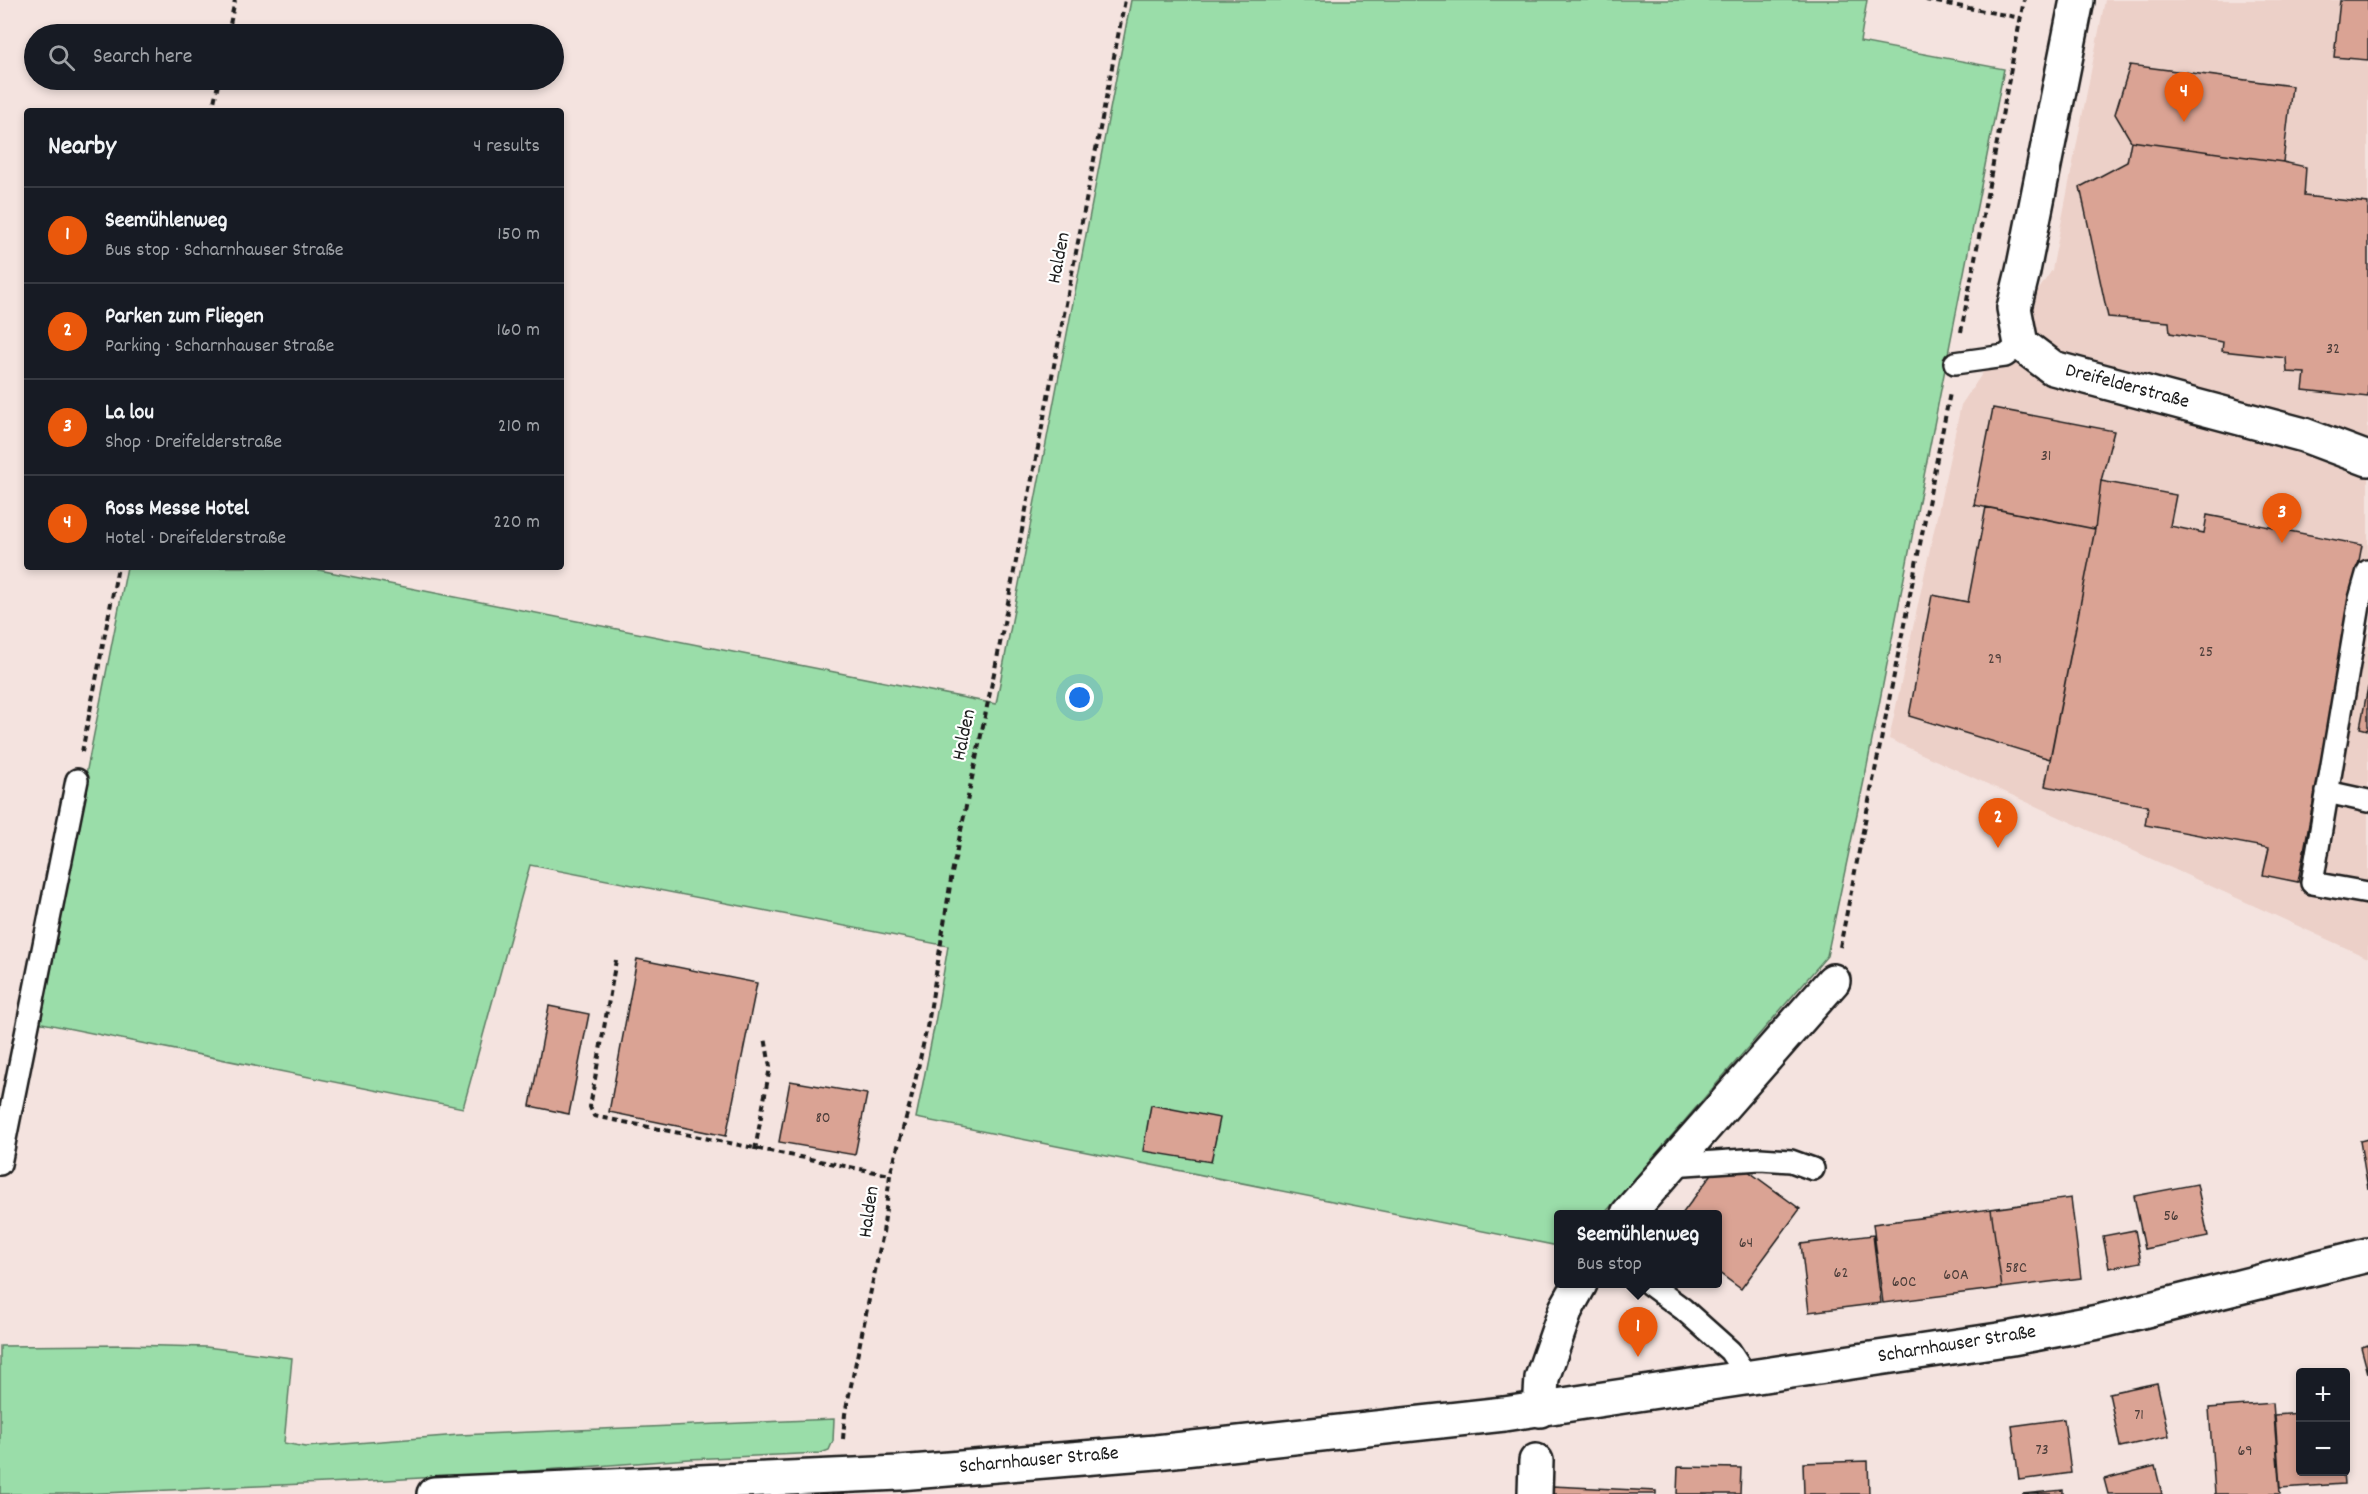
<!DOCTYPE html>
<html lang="en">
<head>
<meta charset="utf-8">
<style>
  :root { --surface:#171b24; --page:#242831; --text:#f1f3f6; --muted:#9ea1a6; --line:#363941; --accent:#ea580c }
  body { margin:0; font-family:Dekko,sans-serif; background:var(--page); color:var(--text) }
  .controls { position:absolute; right:18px; bottom:18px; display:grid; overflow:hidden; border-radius:6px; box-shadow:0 3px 9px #0003 }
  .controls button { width:54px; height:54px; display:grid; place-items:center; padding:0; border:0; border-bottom:2px solid var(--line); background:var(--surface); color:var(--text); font:30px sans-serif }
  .you { position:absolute; left:1080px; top:698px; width:21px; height:21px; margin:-15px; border:4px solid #fff; border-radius:50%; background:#1a73e8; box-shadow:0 0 0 9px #1a73e833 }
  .badge { display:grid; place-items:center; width:39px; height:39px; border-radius:50%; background:var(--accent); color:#fff; font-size:20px; font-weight:700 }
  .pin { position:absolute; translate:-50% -50px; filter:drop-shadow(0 2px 3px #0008) }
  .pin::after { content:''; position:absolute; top:32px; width:21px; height:18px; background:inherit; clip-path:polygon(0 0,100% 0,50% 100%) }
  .popup { position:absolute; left:1554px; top:1210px; width:168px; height:78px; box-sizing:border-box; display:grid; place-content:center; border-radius:6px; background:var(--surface); filter:drop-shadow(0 2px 4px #0005); font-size:20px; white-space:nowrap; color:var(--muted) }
  .popup b { font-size:22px; color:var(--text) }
  .popup::after { content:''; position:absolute; left:50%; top:100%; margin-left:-12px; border:12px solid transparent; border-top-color:var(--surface) }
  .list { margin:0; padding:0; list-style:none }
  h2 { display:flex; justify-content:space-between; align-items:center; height:78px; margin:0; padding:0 24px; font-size:26px }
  h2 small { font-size:20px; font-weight:400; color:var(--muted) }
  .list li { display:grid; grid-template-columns:39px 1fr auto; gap:18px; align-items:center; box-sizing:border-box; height:96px; padding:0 24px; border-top:2px solid var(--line) }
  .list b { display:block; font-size:22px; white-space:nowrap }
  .list p { margin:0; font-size:20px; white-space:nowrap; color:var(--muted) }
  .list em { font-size:20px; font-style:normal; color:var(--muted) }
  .icon { flex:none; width:33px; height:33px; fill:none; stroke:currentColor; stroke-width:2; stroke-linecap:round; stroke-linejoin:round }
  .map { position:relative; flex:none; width:2368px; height:1494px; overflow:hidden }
  .search { position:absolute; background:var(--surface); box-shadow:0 3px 9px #0003; left:24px; top:24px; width:540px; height:66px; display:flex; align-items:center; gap:15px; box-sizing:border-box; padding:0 21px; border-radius:33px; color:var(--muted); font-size:22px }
  .panel { position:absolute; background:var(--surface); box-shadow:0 3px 9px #0003; left:24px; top:108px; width:540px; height:462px; border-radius:6px }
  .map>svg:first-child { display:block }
  .built { fill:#ecd0c8 }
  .green { fill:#9adda9; stroke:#5b7c62; stroke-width:1.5 }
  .building { fill:#daa394; stroke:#1c1c1c; stroke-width:1.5 }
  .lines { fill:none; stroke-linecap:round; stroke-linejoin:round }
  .service-casing { stroke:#1c1c1c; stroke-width:26 }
  .minor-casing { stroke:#1c1c1c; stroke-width:38 }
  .path { stroke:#1c1c1c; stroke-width:4; stroke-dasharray:6 4.5; stroke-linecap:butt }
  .service { stroke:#fff; stroke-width:21 }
  .minor { stroke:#fff; stroke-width:33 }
  .labels { text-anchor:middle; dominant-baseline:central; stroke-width:4.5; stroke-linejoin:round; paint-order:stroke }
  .number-label { font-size:16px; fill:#4c3e3a }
  .street-label { font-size:20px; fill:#1c1c1c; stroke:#fff }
</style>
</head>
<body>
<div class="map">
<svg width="2368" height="1494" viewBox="0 0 2368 1494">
  <rect width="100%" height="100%" fill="#f4e3df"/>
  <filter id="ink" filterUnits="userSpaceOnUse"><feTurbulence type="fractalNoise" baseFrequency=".0167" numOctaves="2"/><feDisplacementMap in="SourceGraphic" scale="12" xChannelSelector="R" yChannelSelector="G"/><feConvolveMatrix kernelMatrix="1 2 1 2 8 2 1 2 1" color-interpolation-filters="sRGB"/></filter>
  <g filter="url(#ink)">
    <path class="built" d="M2105,0H2368V958L1889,739L1961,405L2052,270Z"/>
    <path class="green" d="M1131,0H1867L1860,42L2004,69L1866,771L1827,956L1604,1214H1558V1246L916,1118L935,1023L948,946L530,865L463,1108L37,1022L127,567H304L996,704Z
      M127,1345L206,1347L292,1358L284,1443L305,1447L459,1435L834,1419L833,1441L829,1450L821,1453L689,1459L505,1473L370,1481L82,1494H0V1346Z"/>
    <path class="building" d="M2340,0H2368V60L2334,57Z
      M2130,65L2292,86L2283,162L2131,141L2115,114Z
      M2131,141L2283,162L2306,167L2304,196L2368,203V397L2303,390L2305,373L2287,372L2286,358L2222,351L2223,342L2170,333L2169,322L2108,317L2080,187L2127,162Z
      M1993,408L2114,431L2101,481L2095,529L1974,505Z
      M2101,481L2176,495L2170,526L2204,533L2207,515L2362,545L2298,882L2263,875L2269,848L2145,825L2148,806L2045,786L2095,529Z
      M1986,507L2095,529L2050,759L1909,716L1932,595L1968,602Z
      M2368,687V730L2360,728Z
      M637,959L757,983L726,1136L609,1112Z
      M549,1006L589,1014L569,1114L530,1106Z
      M790,1081L867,1094L855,1155L779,1142Z
      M1151,1105L1220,1118L1211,1162L1143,1151Z
      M2368,1139V1189L2360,1141Z
      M1714,1171H1748L1800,1209L1741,1289L1718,1272V1214H1682Z
      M2197,1184L2208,1236L2145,1249L2134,1196Z
      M2071,1198L2081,1278L2002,1288L1991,1209Z
      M1991,1209L2002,1288L1883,1303L1873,1224Z
      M2135,1230L2141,1262L2109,1268L2103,1236Z
      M1873,1235L1881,1303L1809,1312L1801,1244Z
      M2368,1345V1373L2361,1347Z
      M2157,1383L2169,1436L2120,1447L2109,1393Z
      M2273,1403L2280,1494H2215L2209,1408Z
      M2300,1413V1472H2343L2344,1484L2280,1488L2275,1415Z
      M2064,1419L2071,1473L2019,1480L2012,1426Z
      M1868,1461L1869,1494H1804L1803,1463Z
      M2155,1466L2162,1494H2108L2104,1479Z
      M1678,1467L1741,1468L1740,1494H1677Z
      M1552,1486L1656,1491V1494H1552Z
      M2063,1490V1494H2022Z"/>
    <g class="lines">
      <defs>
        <path id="service" d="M1955,363L2005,356L2021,344
          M2368,571L2360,599L2312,883L2368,893
          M2327,792L2368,801
          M0,1164L77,780
          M1671,1165L1760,1159L1791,1161L1813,1169
          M1649,1284L1683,1309L1730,1351L1747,1377"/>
        <path id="minor" d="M2077,0L2023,271L2014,308L2021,344L2053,368L2304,435L2368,459
          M1628,1214L1833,981
          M1540,1410L1542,1378L1566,1309L1580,1284
          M434,1494L899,1473L1156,1452L1504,1414L2012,1338L2098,1322L2368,1255
          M1535,1494L1536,1461"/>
      </defs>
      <use href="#service" class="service-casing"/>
      <use href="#minor" class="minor-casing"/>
      <path class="path" d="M1926,0L2021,18
        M228,34L235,0
        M212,111L219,80
        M1961,332L2024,0
        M82,752L118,567
        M1840,947L1950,393
        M616,960L590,1107L594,1116L890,1175
        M755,1150L770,1067L765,1037
        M843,1439L845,1414L883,1233L890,1175L911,1100L929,1018L952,873L997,659L1125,0"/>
      <use href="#service" class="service"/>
      <use href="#minor" class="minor"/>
    </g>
  </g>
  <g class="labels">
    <g class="number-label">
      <text x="2333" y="349">32</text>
      <text x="2046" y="456">31</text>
      <text x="2206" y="652">25</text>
      <text x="1995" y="659">29</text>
      <text x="823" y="1118">80</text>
      <text x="2171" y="1216">56</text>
      <text x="1746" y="1243">64</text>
      <text x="2016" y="1268">58C</text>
      <text x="1841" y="1273">62</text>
      <text x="1956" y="1275">60A</text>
      <text x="1904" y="1282">60C</text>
      <text x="2139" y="1415">71</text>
      <text x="2042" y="1450">73</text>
      <text x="2245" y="1451">69</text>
    </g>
    <g class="street-label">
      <text transform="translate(1060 258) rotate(-79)">Halden</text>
      <text transform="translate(2127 387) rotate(15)">Dreifelderstraße</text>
      <text transform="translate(965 735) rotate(-78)">Halden</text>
      <text transform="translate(870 1212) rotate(-82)">Halden</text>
      <text transform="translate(1957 1345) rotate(-9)">Scharnhauser Straße</text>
      <text transform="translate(1039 1461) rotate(-5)">Scharnhauser Straße</text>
    </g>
  </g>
</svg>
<div class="controls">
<button>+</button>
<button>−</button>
</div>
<div class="you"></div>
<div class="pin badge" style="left:1638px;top:1357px">1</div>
<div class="popup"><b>Seemühlenweg</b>Bus stop</div>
<div class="pin badge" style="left:1998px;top:848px">2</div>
<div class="pin badge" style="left:2282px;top:543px">3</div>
<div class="pin badge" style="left:2184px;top:122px">4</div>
<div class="search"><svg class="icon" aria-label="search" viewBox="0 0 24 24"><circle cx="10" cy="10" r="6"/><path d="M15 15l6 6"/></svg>Search here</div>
<section class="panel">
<h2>Nearby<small>4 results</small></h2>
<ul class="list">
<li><span class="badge">1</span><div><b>Seemühlenweg</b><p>Bus stop · Scharnhauser Straße</p></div><em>150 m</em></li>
<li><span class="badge">2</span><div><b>Parken zum Fliegen</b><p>Parking · Scharnhauser Straße</p></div><em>160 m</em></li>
<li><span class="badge">3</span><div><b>La lou</b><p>Shop · Dreifelderstraße</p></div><em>210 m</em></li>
<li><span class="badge">4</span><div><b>Ross Messe Hotel</b><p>Hotel · Dreifelderstraße</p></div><em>220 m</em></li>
</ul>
</section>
</div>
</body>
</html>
